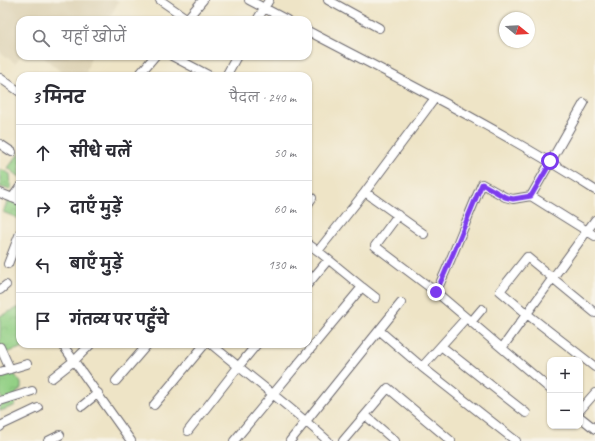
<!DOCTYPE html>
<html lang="hi">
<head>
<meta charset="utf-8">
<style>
  :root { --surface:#fff; --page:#f7f7f7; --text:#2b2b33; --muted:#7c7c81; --line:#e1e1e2 }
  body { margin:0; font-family:Caveat,"Playpen Sans Deva",sans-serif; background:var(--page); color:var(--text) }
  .controls { position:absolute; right:12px; bottom:12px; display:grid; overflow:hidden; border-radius:8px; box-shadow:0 1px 3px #0004 }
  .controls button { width:36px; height:36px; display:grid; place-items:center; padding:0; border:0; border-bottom:1px solid var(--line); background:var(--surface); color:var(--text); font:20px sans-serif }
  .compass { position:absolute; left:499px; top:12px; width:36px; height:36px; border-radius:50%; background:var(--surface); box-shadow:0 1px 3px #0004; rotate:108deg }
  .stop { position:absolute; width:12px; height:12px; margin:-9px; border:3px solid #7c3aed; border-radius:50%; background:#fff }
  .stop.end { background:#7c3aed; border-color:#fff; box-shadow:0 1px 4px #0008 }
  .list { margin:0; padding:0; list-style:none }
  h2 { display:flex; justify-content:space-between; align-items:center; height:52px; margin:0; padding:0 16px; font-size:17px }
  h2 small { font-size:13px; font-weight:400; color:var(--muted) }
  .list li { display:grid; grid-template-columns:26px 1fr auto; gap:12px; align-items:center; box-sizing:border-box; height:56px; padding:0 16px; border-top:1px solid var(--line) }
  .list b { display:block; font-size:15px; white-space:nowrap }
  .list em { font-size:13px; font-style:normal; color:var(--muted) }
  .icon { flex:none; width:22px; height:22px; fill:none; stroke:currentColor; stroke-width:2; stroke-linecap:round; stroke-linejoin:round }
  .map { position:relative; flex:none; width:595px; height:441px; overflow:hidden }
  .search { position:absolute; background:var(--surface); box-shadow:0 1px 3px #0004; left:16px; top:16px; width:296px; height:44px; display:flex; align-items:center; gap:10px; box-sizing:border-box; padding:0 14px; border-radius:12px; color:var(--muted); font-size:15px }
  .panel { position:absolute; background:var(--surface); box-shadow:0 1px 3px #0004; left:16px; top:72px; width:296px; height:276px; border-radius:12px }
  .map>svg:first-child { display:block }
  .built { fill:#ded3b5 }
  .park { fill:url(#park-crowns); stroke:#5a7960 }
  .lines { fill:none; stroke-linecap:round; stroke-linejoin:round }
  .minor-casing { stroke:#69666c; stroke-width:10 }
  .minor { stroke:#fff; stroke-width:8 }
  .route { stroke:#7c3aed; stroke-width:5 }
</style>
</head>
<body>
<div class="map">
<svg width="595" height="441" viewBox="0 0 595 441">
  <defs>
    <pattern id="park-crowns" width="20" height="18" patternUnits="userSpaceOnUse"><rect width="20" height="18" fill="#93d085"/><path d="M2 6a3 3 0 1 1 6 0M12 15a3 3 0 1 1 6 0" fill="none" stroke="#7eb274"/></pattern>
  </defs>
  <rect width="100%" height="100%" fill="#f7f3e8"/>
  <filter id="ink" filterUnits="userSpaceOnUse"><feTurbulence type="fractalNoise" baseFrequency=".025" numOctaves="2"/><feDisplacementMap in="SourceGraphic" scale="8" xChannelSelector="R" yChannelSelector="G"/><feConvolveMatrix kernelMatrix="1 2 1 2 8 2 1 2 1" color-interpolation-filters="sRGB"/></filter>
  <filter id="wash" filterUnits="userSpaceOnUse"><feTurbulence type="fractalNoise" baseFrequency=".012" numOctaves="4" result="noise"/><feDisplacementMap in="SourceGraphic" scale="16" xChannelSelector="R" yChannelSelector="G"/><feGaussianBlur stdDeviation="0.9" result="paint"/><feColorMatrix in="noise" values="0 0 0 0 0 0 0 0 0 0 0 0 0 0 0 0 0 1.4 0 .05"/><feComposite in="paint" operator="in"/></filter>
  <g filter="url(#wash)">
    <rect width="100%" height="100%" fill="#eee4c6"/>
    <path class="built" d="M0,0H119L109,20H20V56H21L15,63L0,52Z
      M42,56H91L85,76H66Z"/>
    <path class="park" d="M20,152V177L8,168Z
      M0,169L10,174L11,190L0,187Z
      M8,200L20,204V219L3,212Z
      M20,307V344H34L5,353L0,347V316Z
      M12,371L21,383V388L16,394L18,400L14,406L0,411V400L2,399L0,394V376Z"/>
  </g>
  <g filter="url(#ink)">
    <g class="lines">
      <defs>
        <path id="minor" d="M160,0L189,20
          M249,0L287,20
          M328,0L379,28
          M186,20L203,0
          M257,20L269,0
          M308,31C405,82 503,131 595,190
          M172,56L210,76
          M138,76L155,56
          M226,76L237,56
          M0,78L20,92
          M584,103L531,196L595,236
          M0,144L12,152
          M365,192L424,234
          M0,193L20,201
          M12,198L20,187
          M308,204L312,198
          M398,215L375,246L436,292L550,389
          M318,251L365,192L435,98
          M8,264L20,233
          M308,284L328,260
          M362,287L376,298
          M0,290L6,285
          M436,292C453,257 466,220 482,184L505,197L513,199L531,196
          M595,313L527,257L500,291L527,314L595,367
          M471,322L482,309
          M380,331L422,367L466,318
          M62,344L131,441
          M211,344C250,377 291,407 328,441
          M441,346L526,413
          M0,347L10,369
          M502,348L595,220
          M422,367L516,441
          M0,372L27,364
          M52,378L75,360L91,344
          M116,381L148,344
          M0,401L32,391
          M154,405L205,344
          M82,406L98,393
          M580,410L595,393
          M365,415L395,441
          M580,417L595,429
          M0,427L2,425L38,408
          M188,431L238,367L257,344
          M48,441L60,435
          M234,441L362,287L318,251L308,244
          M290,441L401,303
          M343,441L388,388L451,441"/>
      </defs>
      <use href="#minor" class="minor-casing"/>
      <use href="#minor" class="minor"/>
    </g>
  </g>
  <g class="lines" filter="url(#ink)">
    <path class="route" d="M436,292C453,257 466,220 482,184L505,197L513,199L531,196L551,162L550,161"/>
  </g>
</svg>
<div class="controls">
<button>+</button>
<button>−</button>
</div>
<svg class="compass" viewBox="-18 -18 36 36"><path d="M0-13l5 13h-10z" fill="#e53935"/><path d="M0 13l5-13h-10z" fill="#7c7c81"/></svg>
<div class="stop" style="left:550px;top:161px"></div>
<div class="stop end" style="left:436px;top:292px"></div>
<div class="search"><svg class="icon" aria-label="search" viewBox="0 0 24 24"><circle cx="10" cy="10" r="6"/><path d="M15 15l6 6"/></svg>यहाँ खोजें</div>
<section class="panel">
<h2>3 मिनट<small>पैदल · 240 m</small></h2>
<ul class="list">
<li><svg class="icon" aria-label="ahead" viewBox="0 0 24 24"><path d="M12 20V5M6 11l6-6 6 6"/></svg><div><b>सीधे चलें</b></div><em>50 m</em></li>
<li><svg class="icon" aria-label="right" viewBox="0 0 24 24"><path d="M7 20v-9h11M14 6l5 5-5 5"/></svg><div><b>दाएँ मुड़ें</b></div><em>60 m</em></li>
<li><svg class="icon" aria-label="left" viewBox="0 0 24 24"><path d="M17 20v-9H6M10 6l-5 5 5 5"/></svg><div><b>बाएँ मुड़ें</b></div><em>130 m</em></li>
<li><svg class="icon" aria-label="arrive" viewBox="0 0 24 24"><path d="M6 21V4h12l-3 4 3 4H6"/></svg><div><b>गंतव्य पर पहुँचे</b></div></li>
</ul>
</section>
</div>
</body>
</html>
